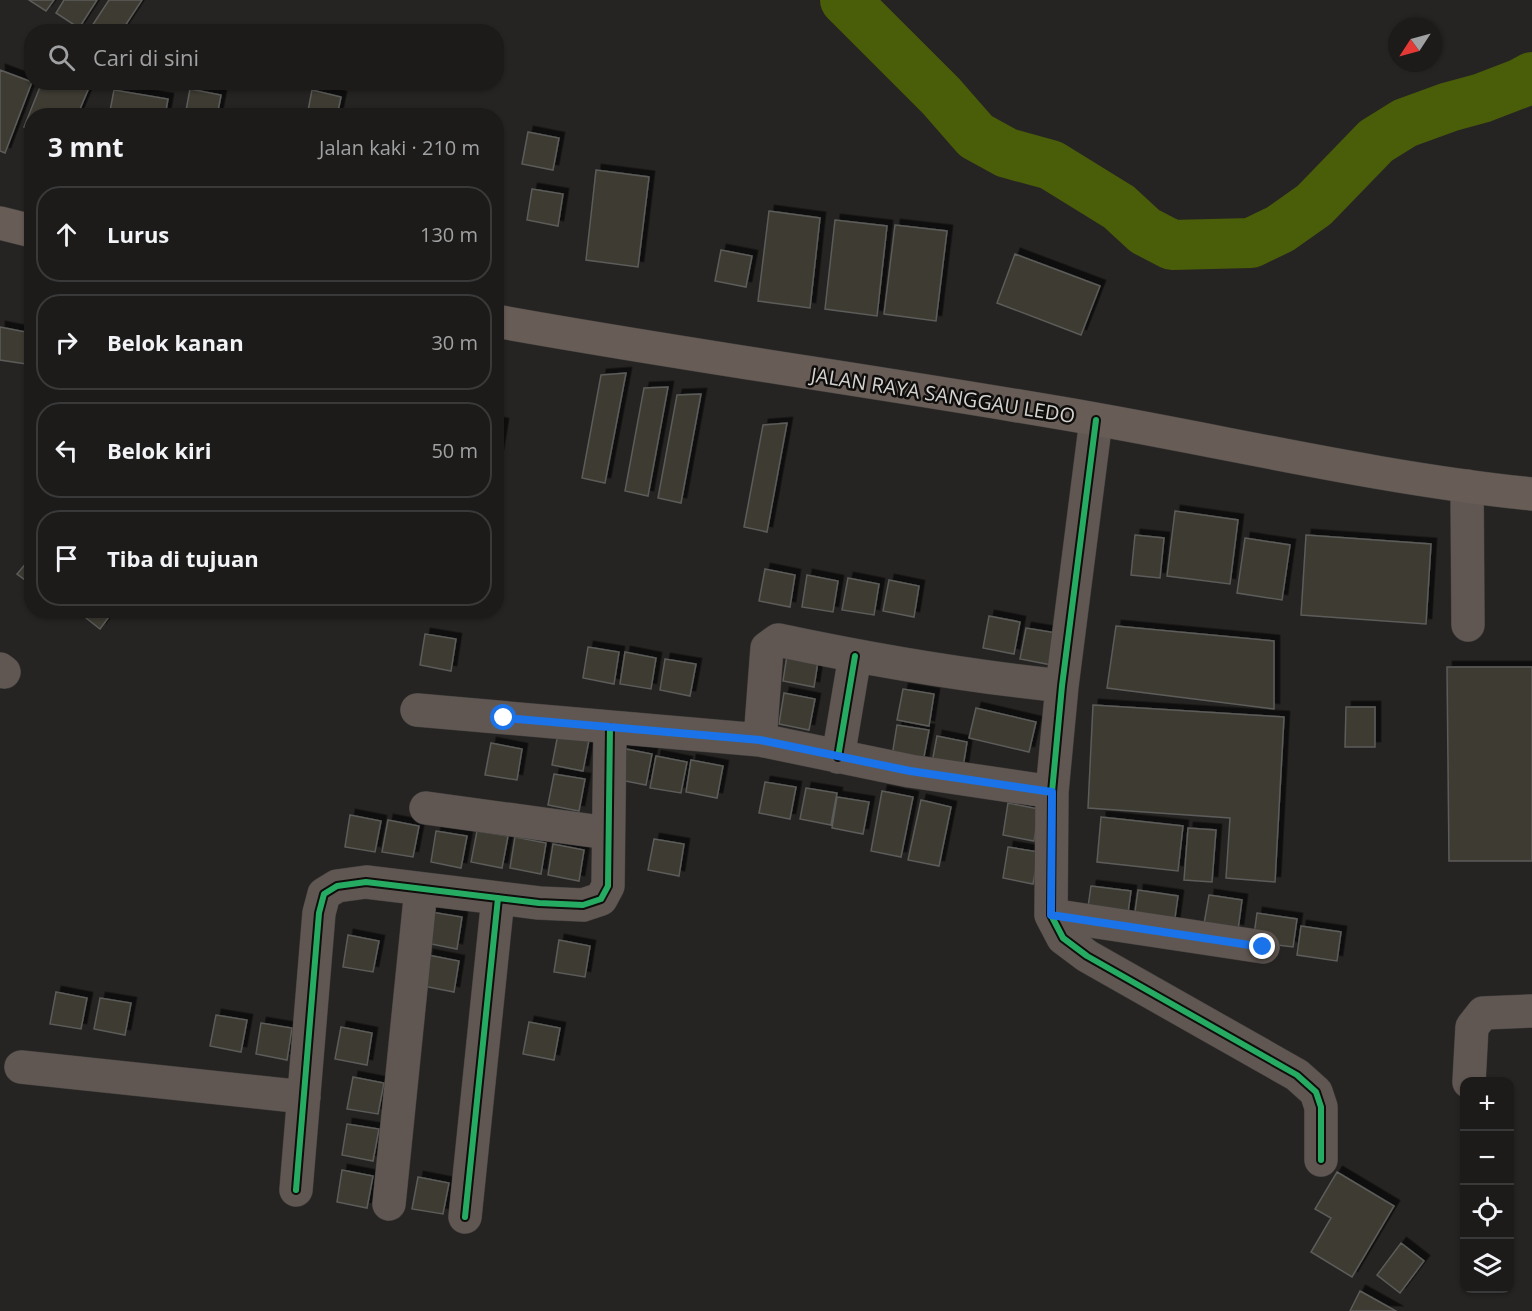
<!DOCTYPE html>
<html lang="id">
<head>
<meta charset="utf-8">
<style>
  :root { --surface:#1c1b1a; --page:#292827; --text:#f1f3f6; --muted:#a0a1a2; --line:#3a3939 }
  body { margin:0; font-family:"Open Sans",sans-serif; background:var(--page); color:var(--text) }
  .controls { position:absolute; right:18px; bottom:18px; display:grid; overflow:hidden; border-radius:12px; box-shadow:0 2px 4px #0004 }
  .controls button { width:54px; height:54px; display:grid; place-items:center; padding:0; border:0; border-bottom:2px solid var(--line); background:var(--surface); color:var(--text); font:30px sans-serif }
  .compass { position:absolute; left:1388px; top:18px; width:54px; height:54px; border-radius:50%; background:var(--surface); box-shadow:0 2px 4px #0004; rotate:234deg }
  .stop { position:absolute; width:18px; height:18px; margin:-14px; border:4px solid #1a73e8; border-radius:50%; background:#fff }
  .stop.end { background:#1a73e8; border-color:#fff; box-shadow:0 2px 6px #0008 }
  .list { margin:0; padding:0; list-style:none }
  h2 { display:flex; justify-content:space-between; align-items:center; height:78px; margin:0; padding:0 24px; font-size:26px }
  h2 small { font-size:20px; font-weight:400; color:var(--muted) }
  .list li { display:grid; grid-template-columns:39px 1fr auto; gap:18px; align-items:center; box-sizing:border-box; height:96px; margin:0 12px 12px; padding:0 12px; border:2px solid var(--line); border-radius:24px }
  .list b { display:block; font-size:22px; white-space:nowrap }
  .list em { font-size:20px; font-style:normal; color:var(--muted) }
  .icon { flex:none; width:33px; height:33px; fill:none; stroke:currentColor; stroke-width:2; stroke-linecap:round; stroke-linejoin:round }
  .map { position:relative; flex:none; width:1532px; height:1311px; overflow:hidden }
  .search { position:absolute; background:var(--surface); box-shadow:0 2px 4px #0004; left:24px; top:24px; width:480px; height:66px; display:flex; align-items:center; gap:15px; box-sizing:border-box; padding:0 21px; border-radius:24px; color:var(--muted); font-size:22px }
  .panel { position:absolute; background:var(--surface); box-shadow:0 2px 4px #0004; left:24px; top:108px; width:480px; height:510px; border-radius:24px }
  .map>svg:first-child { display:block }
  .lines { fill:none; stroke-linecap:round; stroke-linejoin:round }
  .river { stroke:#4a5d09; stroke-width:50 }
  .building { fill:#3e3b31; stroke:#5c5c5a; stroke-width:1.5; filter:url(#shadow) }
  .minor-casing { stroke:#41403f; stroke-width:34 }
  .highway-casing { stroke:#41403f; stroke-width:34 }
  .minor { stroke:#615752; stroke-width:33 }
  .highway { stroke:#685c56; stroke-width:33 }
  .cycleway-casing { stroke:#0f0e0c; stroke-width:10 }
  .cycleway { stroke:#26ab63; stroke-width:6 }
  .route { stroke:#1a73e8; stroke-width:8 }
  .labels { text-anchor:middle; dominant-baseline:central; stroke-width:5; stroke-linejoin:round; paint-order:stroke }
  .street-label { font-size:20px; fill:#d5d3d0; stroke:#0f0e0c }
</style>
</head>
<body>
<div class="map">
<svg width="1532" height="1311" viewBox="0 0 1532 1311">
  <defs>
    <filter id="shadow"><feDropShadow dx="5.5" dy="-5.5" stdDeviation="0" flood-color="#0009"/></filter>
  </defs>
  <rect width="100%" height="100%" fill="#262422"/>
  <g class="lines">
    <path class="river" d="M845,0L941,96L976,136L1007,153L1051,165L1119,207L1145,231L1172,245L1251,243L1280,229L1314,205L1376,141L1405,123L1449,107L1482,98L1521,83L1532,77"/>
  </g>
  <path class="building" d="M29,0H54L46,11Z
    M64,0H97L79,28L56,13Z
    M109,0H142L121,32H95L90,29Z
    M0,70L32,82L5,153L0,151Z
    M42,82H71L88,90L77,116H32V130L24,127Z
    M190,89L221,95L217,116H185Z
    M114,90L168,99L165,116H109Z
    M312,90L341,97L337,116H307Z
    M528,132L559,138L553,170L522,164Z
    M596,170L649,177L638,267L586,260Z
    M532,189L563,194L558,226L527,220Z
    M769,211L820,218L810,308L758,301Z
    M835,220L887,226L877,316L825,309Z
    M895,225L947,231L936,321L884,314Z
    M721,250L752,256L746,287L715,281Z
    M1015,254L1100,286L1081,335L997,303Z
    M0,327L31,333L26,364L0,360Z
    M626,373L605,483L582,478L601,375Z
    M668,387L648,496L625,491L644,388Z
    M701,394L681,503L658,498L677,395Z
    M496,423L503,424L498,455H496Z
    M787,423L767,532L744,527L763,425Z
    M1175,511L1238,520L1230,584L1167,576Z
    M1135,535L1164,538L1160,578L1131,575Z
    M1306,535L1431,544L1426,624L1301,615Z
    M1245,538L1290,545L1282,600L1237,593Z
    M32,556V585L17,574Z
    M765,569L795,575L790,607L759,601Z
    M807,575L838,581L833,612L802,607Z
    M848,578L879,584L874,615L842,610Z
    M889,580L919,586L914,617L883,611Z
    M76,610H114L100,629Z
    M989,616L1020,622L1014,654L983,648Z
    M1116,626L1274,641V709L1107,688Z
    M1026,628L1057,633L1052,665L1020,659Z
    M425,634L456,639L451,671L420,665Z
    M588,647L619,652L614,684L583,678Z
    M788,649L819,655L814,687L783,681Z
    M625,652L656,658L651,689L620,684Z
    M665,659L696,664L690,696L660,690Z
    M1447,667H1532V861H1449Z
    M903,689L934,694L929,726L897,720Z
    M784,693L815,699L809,730L779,724Z
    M1093,705L1284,717L1275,882L1226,878L1230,818L1088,808Z
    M1346,707H1375V747H1345Z
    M976,708L1036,722L1029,752L969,738Z
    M897,725L929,730L923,762L892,756Z
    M558,734L589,740L583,771L552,765Z
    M937,736L967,742L962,774L931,768Z
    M491,743L522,749L517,780L485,775Z
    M621,748L652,754L646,785L615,779Z
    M656,756L687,762L681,793L650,788Z
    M691,760L723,766L717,798L686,792Z
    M554,774L585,779L579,811L548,805Z
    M765,782L796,787L790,819L759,813Z
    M806,788L837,793L831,825L800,819Z
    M882,791L913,797L901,857L871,851Z
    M837,797L869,802L863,834L832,828Z
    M921,800L951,807L939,866L908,860Z
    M1008,803L1039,809L1034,841L1003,835Z
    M350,815L381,821L375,852L345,847Z
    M1101,817L1183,826L1178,871L1097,862Z
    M388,820L419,826L413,857L382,852Z
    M1188,828L1216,830L1212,882L1184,880Z
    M436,831L467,836L461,868L431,862Z
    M477,831L508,836L502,868L471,862Z
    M515,837L546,843L541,874L510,868Z
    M654,839L684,844L679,876L648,870Z
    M553,844L584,850L579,881L548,875Z
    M1008,847L1039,852L1033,884L1003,878Z
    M1091,886L1131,891L1127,920L1087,914Z
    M1138,890L1178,896L1174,925L1134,919Z
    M1209,895L1242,900L1238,930L1204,924Z
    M431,912L462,917L457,949L426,943Z
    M1257,913L1297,919L1293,947L1253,942Z
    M1301,926L1341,932L1337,961L1297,955Z
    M348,935L379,941L373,972L343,967Z
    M559,940L590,946L585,977L554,972Z
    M428,955L459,961L454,992L423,986Z
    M56,992L87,998L81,1029L50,1024Z
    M100,998L131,1003L125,1035L94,1029Z
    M216,1015L247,1020L241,1052L210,1046Z
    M529,1022L560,1028L554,1060L523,1054Z
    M261,1023L292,1028L287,1060L256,1054Z
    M341,1027L372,1033L367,1065L335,1059Z
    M353,1077L384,1083L378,1114L347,1109Z
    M347,1124L379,1129L373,1161L342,1155Z
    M342,1170L373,1176L367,1208L337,1202Z
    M1337,1172L1394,1206L1352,1277L1311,1252L1331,1218L1315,1209Z
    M418,1177L449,1183L443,1214L412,1209Z
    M1401,1243L1424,1261L1400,1293L1377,1275Z
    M1360,1291L1396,1311H1350Z"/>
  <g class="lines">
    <defs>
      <path id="minor" d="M1096,420L1062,686L1052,792L1051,915L1063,938L1087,956L1297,1075L1316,1092L1321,1107V1160
        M1467,486L1468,625
        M0,669L4,672
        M417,710L760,740L910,771L1052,792
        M760,740L767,648L778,640C872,660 966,676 1062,686
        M838,757L855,656
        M426,808L608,833
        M1051,915L1263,947
        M21,1067L304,1097
        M1469,1082L1472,1027L1483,1013L1532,1011
        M296,1190L319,913L324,894L337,886L366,882L539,903L583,905L601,899L608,886L610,728
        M389,1204L421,889
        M465,1217L498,898"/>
      <path id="highway" d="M0,223L32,231
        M496,321C695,357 896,384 1095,419C1241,445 1385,479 1532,494"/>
    </defs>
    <use href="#minor" class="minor-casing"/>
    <use href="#highway" class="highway-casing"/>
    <use href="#minor" class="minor"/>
    <use href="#highway" class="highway"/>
    <defs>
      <path id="cycleway" d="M1096,420L1062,686L1052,792L1051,915L1063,938L1087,956L1297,1075L1316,1092L1321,1107V1160
        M838,757L855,656
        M296,1190L319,913L324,894L337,886L366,882L539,903L583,905L601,899L608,886L610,728
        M465,1217L498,898"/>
    </defs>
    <use href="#cycleway" class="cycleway-casing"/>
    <use href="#cycleway" class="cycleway"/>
  </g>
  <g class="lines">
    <path class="route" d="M504,718L760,740L910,771L1052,792L1051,915L1263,947"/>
  </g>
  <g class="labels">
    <g class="street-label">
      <text transform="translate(943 395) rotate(9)">JALAN RAYA SANGGAU LEDO</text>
    </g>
  </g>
</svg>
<div class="controls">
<button>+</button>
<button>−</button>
<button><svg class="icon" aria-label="locate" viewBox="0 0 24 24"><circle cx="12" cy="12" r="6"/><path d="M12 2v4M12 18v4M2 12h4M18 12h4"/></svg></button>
<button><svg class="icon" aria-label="layers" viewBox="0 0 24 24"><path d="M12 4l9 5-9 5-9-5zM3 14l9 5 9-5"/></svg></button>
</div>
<svg class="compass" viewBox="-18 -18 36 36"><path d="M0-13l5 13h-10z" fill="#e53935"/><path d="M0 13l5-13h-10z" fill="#a0a1a2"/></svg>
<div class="stop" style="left:504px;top:718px"></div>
<div class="stop end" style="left:1263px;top:947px"></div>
<div class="search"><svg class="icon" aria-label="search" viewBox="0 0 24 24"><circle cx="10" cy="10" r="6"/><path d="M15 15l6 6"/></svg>Cari di sini</div>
<section class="panel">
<h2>3 mnt<small>Jalan kaki · 210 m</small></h2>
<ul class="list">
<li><svg class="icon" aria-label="ahead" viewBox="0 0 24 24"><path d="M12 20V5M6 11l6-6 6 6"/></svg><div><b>Lurus</b></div><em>130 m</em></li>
<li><svg class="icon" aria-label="right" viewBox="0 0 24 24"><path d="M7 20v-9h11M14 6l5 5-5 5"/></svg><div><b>Belok kanan</b></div><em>30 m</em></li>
<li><svg class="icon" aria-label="left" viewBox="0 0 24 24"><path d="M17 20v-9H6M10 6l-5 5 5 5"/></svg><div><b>Belok kiri</b></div><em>50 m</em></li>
<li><svg class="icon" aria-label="arrive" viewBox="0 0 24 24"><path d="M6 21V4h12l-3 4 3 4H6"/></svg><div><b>Tiba di tujuan</b></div></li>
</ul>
</section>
</div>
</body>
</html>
